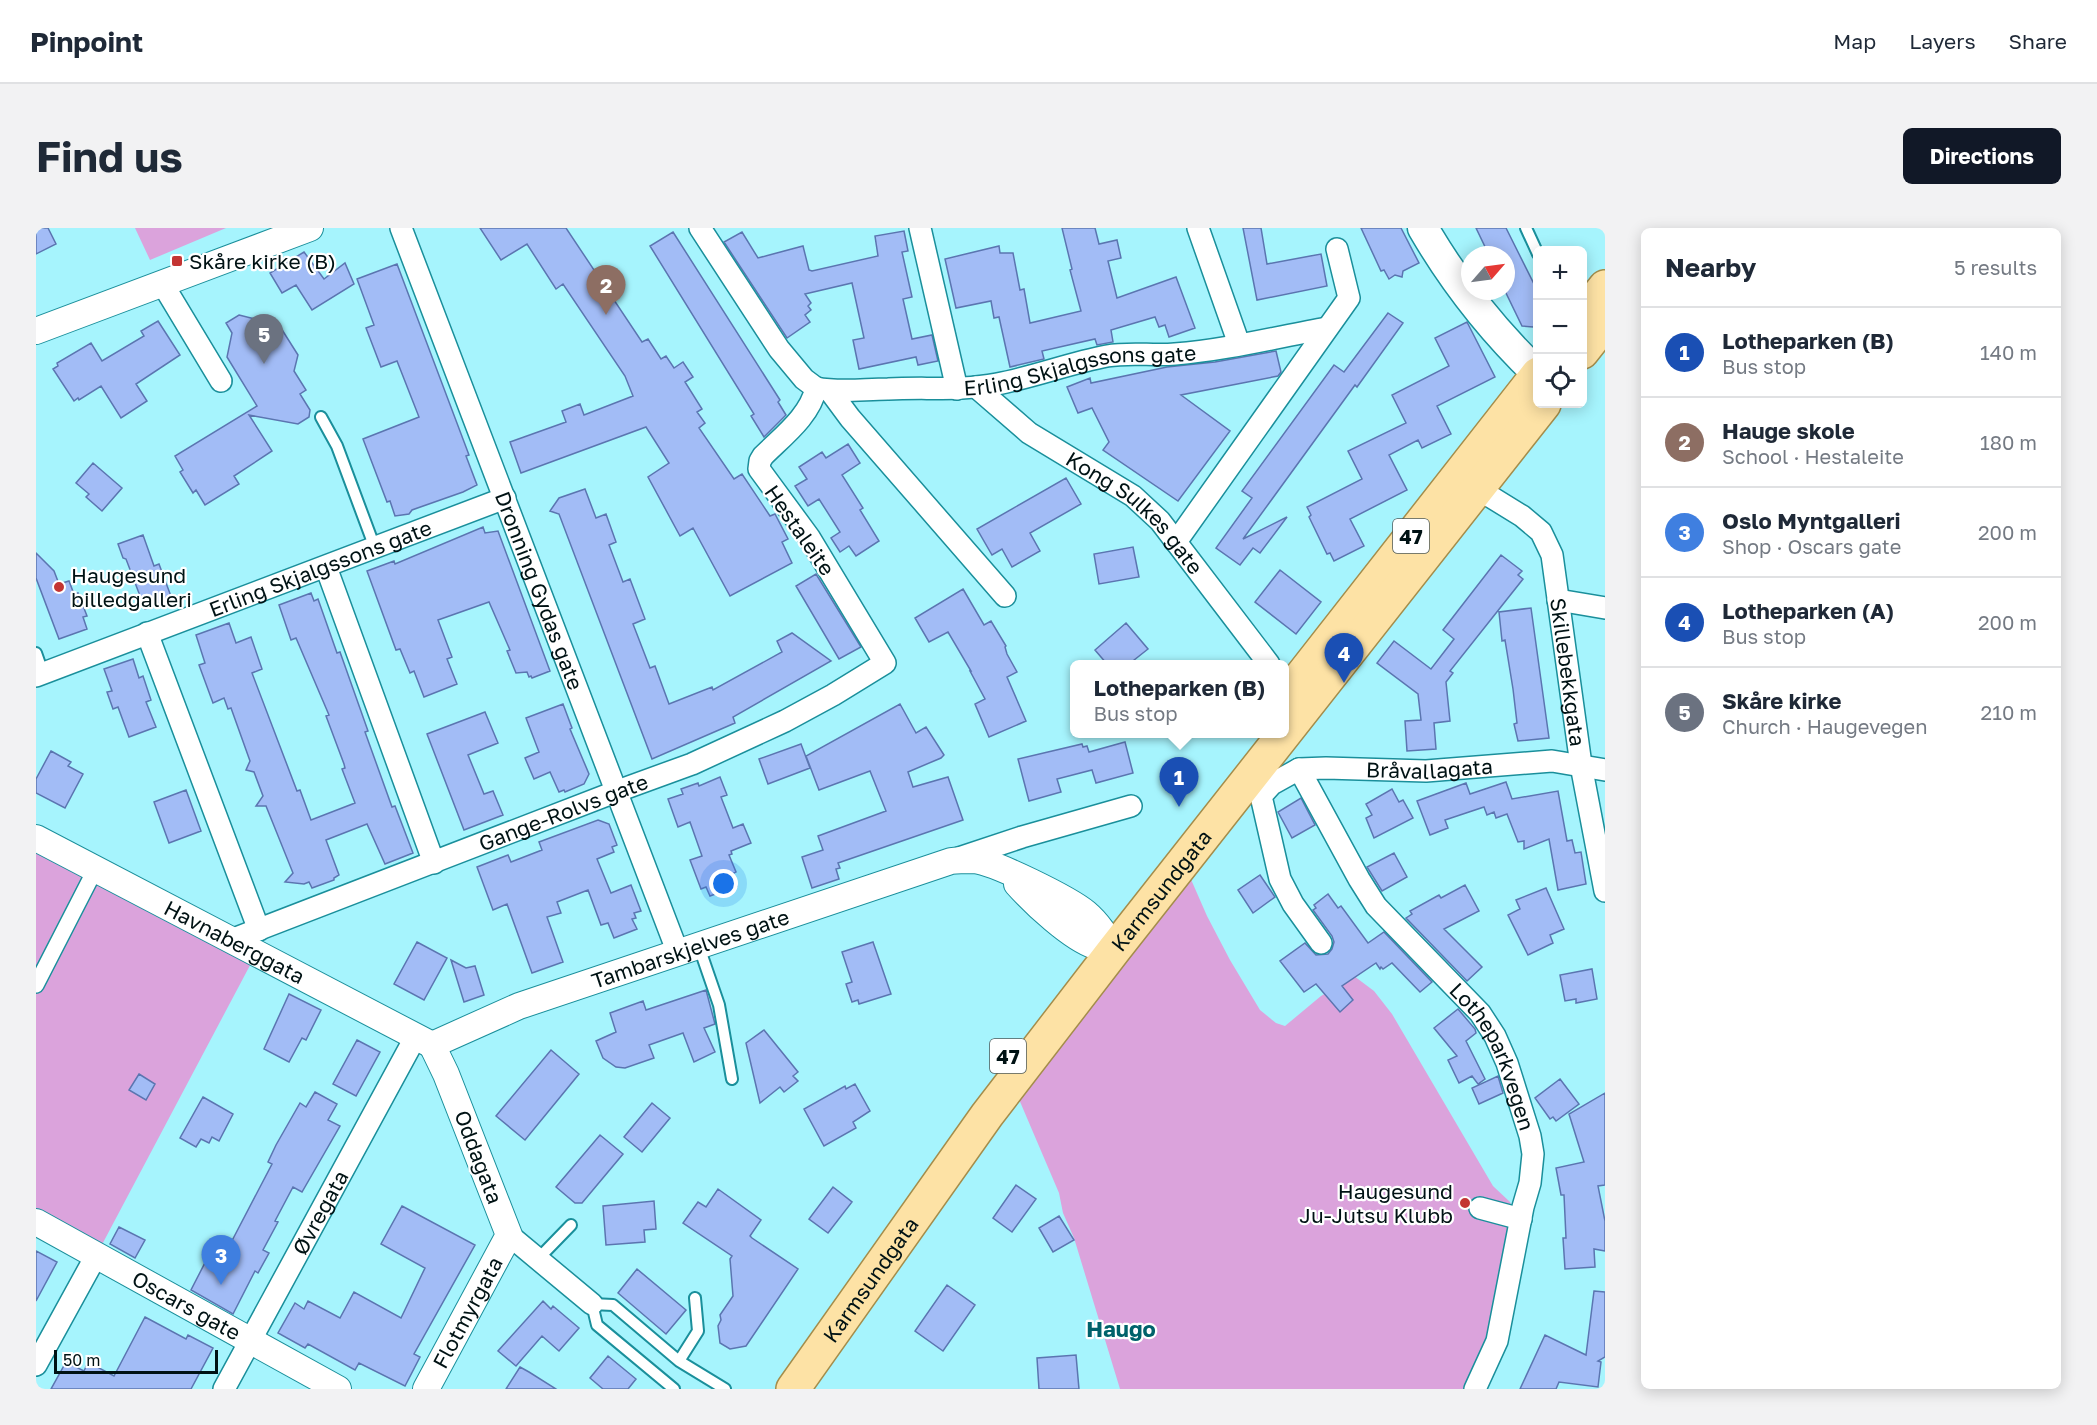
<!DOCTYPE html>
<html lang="en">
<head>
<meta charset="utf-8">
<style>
  :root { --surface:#fff; --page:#f2f2f3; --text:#1f2937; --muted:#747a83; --line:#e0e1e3; --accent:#111827 }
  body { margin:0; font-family:"Golos Text",sans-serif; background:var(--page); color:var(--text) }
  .controls { position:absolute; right:18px; top:18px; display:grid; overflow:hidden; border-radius:9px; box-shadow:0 3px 15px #0003 }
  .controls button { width:54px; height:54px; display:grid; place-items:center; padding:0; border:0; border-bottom:2px solid var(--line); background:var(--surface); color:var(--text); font:30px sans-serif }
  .compass { position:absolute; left:1425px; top:18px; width:54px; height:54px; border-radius:50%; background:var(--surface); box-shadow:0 3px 15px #0003; rotate:62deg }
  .scale { position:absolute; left:18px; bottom:15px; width:164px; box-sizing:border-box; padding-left:6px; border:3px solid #001214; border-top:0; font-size:16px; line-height:21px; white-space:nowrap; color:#001214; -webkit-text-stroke:4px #fff; paint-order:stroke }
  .you { position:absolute; left:688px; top:656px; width:21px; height:21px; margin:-15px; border:4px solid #fff; border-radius:50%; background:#1a73e8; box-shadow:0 0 0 9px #1a73e833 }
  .badge { display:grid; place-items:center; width:39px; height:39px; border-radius:50%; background:var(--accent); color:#fff; font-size:20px; font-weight:700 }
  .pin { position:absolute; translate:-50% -50px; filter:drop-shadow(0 2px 3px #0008) }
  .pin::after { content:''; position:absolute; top:32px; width:21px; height:18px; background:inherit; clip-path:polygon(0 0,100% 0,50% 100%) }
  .popup { position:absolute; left:1034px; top:432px; width:219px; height:78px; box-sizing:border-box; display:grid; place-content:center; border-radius:9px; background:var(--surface); filter:drop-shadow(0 2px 4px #0005); font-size:20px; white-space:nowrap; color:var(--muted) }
  .popup b { font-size:22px; color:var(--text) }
  .popup::after { content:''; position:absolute; left:50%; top:100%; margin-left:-12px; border:12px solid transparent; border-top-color:var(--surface) }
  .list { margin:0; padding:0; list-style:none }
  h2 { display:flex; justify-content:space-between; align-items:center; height:78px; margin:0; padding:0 24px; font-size:26px }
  h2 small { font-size:20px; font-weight:400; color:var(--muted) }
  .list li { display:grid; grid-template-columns:39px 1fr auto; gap:18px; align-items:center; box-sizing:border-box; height:90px; padding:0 24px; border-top:2px solid var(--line) }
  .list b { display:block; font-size:22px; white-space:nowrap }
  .list p { margin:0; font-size:20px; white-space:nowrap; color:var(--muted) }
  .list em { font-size:20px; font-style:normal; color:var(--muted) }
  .icon { flex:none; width:33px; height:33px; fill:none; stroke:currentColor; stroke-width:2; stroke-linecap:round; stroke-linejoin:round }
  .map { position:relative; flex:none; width:1569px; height:1161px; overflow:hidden; border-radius:9px }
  header { display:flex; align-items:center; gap:36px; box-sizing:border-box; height:84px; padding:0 30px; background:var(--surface); border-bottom:2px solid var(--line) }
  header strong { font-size:28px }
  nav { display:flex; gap:33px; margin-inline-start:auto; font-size:21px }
  .intro { display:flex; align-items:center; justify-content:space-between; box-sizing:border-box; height:144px; padding:0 36px }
  h1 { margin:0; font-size:42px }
  .button { padding:15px 27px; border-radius:9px; background:var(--accent); color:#fff; font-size:21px; font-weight:700 }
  main { display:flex; gap:36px; padding:0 36px }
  aside { flex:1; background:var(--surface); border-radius:9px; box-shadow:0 3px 15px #0003 }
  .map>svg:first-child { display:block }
  .green { fill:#dba3dc }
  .building { fill:#a2bcf6; stroke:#5b75b0; stroke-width:1.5 }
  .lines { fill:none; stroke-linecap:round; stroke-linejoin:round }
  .service-casing { stroke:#1a8f9b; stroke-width:14 }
  .pedestrian-casing { stroke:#1a8f9b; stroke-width:18 }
  .minor-casing { stroke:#1a8f9b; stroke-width:24 }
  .tertiary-casing { stroke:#1a8f9b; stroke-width:28 }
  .secondary-casing { stroke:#1a8f9b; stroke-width:33 }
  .primary-casing { stroke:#a48d4b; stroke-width:36 }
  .service { stroke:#fff; stroke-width:10 }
  .pedestrian { stroke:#fff; stroke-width:15 }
  .minor { stroke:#fff; stroke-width:21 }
  .tertiary { stroke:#fff; stroke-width:26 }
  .secondary { stroke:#fff; stroke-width:30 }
  .primary { stroke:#fde2a5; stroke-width:33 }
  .poi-dot { fill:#c33433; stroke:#fff; stroke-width:2 }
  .labels { text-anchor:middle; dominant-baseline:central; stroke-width:4.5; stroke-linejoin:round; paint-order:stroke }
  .shield { fill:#fff; stroke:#4c595a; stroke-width:1.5 }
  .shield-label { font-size:20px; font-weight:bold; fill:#001214 }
  .poi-label { font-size:21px; fill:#001214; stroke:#fff; text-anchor:start }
  .street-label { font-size:21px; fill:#001214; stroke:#fff }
  .neighbourhood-label { font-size:22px; font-weight:bold; fill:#00626b; stroke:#fff }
</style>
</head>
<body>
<header>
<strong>Pinpoint</strong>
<nav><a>Map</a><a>Layers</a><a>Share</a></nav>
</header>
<div class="intro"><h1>Find us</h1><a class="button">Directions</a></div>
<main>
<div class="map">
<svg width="1569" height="1161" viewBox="0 0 1569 1161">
  <rect width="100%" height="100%" fill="#a6f4fd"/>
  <path class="green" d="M99,0H190L114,32Z
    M0,610L220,726L61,1026L0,994Z
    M1150,640L1171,688L1194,732L1224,782L1240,795L1249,798L1285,768L1318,748L1338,763L1356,786L1457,958L1474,974L1482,992L1442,1161H1084L1038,1010L1027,985L1023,965L979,862Z"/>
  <path class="building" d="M0,0H12L20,16L0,26Z
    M444,0H530L606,114L612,111L625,131L630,128L638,140L647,134L657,149L649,154L666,181L661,184L669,195L663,200L698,251L706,246L734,288L739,286L752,311L746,314L756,335L694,368L657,300L644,308L612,249L633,235L610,199L485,245L474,214L530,194L526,183L544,176L548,187L597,168L589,148L527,56L520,61L491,16L465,32Z
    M1026,0H1059L1063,16L1081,12L1085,30L1072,33L1081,70L1140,49L1159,100L1133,109L1129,97L1123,99L1119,89L1075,102L1077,114L1061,117L1059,111L1006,123L1008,131L974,139L963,89L958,90L955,73L920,80L909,31L963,18L964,25H977L984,62L988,61L994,95L1045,83L1034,42L1036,41Z
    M1207,0H1225L1231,36L1285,26L1291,58L1221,72Z
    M1325,0H1365L1383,35L1367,43L1366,49L1359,47L1353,51L1348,42L1345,43Z
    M1440,0H1470L1502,64V93L1497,99L1486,98L1470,65V27H1453Z
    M868,3L872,23L866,24L876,69L867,71L876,111L896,107L902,133L882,137L880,129L823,141L817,112L828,110L816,55L769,66L775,75L772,78L775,82L769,87L774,94L751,110L688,14L706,4L722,30L767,18L773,42L776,43L842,28L839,8Z
    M637,4L744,172L742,174L750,187L728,209L715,188L718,186L614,18Z
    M268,24L288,51L309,35L318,56L276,82L260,57L246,65L234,45Z
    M361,36L433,227L430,228L441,257L427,264L376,282L373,286L359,288L354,273L351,274L327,211L383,189L361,133L345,139L330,100L338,97L321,51Z
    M1352,85L1367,95L1321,159L1319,157L1207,311L1251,289L1224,325L1217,320L1204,337L1180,320L1216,270L1206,263L1298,137L1308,144Z
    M203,87L243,97L262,127L258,143L270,162L264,166L274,182L273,189L262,196L213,187L236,223L198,248L203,256L169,277L160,262L157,265L144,244L147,242L139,228L221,178L191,129L196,105L190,95Z
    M122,93L144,127L100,156L111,173L85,190L65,158L43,172L42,170L38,173L17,141L22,138L21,135L55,115L66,133L108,108L105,103Z
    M1431,94L1459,149L1401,178L1415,206L1386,220L1382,212L1353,227L1371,262L1314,291L1328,318L1298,333L1294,325L1291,326L1273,289L1275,287L1271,279L1326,251L1312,223L1370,195L1356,167L1413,138L1399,110Z
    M1240,123L1245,144L1242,148L1145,167L1194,203L1142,273L1067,222L1073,214L1056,180L1042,185L1031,159L1054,150L1055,155L1131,139L1179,134Z
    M812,216L824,235L806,247L827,280L824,282L843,313L820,328L813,318L804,324L795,310L804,304L783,271L772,278L759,258L771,251L763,239L786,224L790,230Z
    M57,235L86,260L66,283L50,269L53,266L40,255Z
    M1030,250L1045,276L994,305L1004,323L976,339L966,321L956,327L941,301Z
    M549,261L560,290L570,286L580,314L573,317L587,354L594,351L609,391L597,396L614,440L619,438L633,476L676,459L677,462L746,424L741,413L756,405L795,433L697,489L699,495L616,531L523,286L514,283L523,270Z
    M447,299L449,305L462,303L514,443L496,450L495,448L493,449L491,444L480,445L471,423L474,422L453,374L402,392L416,429L411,431L421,456L388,469L378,443L374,445L364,421L360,422L331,343L358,333L359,336Z
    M107,307L118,338L123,336L136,371L109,381L90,331L87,330L82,316Z
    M1097,319L1103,349L1063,356L1058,326Z
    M0,325L18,343L23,356L33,353L38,366L42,365L51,388L47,389L51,401L23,411L0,350Z
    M1465,327L1486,343L1482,347L1487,351L1414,443L1417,445L1410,454L1414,493L1398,495L1400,521L1371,523L1369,493L1385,492L1382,466L1341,435L1358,413L1395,441L1418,411L1407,402Z
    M1244,342L1285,374L1260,406L1219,374Z
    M780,346L825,419L803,431L760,358Z
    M927,361L948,397L955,393L970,418L969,419L971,426L981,444L971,449L990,493L953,509L939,476L949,471L934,443H935L912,404L893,414L879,390Z
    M275,365L278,373L282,371L301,425L304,424L332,503L329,504L356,579L359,578L377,625L349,636L331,596L290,612L303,647L298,650V652L276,660L273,654L268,656L249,654L257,645L230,578H220L227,568L218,544L210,542L214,533L195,480L192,481L188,470L177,475L163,437L169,435L160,407L193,395L200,415L215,409L226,441L216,445L261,563L264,562L275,592L319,575L306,541L309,540L308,536L290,488L293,487L260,410L255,412L243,377Z
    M1495,380L1513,510L1482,513L1478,496L1481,495L1477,461L1469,412L1466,413L1463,384Z
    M1090,395L1112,421L1093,436H1071L1059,422Z
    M97,431L103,450L107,448L115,472L110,474L120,499L93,509L82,479L77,481L71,464L76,463L68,441Z
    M527,476L536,500L534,501L553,546L548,556L529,564L528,562L523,564L514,544L498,551L489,530L503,524L490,490Z
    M864,476L880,505L890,499L908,527L905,530L872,544L877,559L912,549L927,592L802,635L804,640L800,641L803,651L776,660L766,629L787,622L782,608L850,583L834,543L783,562L770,528Z
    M449,484L462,515L432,527L448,566L457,563L467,587L428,602L391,506Z
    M1089,514L1097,545L1060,555L1056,542L1021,551L1025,564L993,573L982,531L1046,516L1047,519L1051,518L1053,524Z
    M765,516L774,540L732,556L723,531Z
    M15,523L35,534L32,538L47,546L29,580L0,565V551Z
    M684,549L691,567L685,569L697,600L707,596L715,615L695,623L696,626L693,627L700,644L696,646L701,658L674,668L670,659L665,661L654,632L666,628L654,594L642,599L632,571L647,566L645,561L662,555L663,558Z
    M1470,554L1476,571L1522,563L1531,613L1536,612L1539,625L1545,624L1550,656L1522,662L1513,611L1488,621V613L1482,614L1471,586L1460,590L1458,584L1451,587L1448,579L1409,592L1412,600L1394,607L1381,573L1430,555L1434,566Z
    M1356,561L1363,574L1367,572L1377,590L1338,610L1330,590L1336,587L1330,576Z
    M150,562L165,603L133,615L118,574Z
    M1265,570L1279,597L1256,610L1242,584Z
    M562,592L573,596L581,617L576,619L578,624L561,631L575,665L595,657L605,683L598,685L600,690L596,691L601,701L578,710L572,695L565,697L552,662L521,674L525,685L511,689L527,734L496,745L471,676L457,682L441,639L472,627L475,634L506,622L503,614Z
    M1358,625L1371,649L1346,663L1331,639Z
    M1224,647L1239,669L1217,685L1202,662Z
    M1429,657L1443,683L1408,701L1446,739L1431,753L1370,690L1376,686L1374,683L1403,667L1405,670Z
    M1510,660L1528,701L1514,707L1517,715L1492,727L1472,687L1484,681L1480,672Z
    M1292,666L1302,680L1305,678L1332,715L1348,704L1396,754L1384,764L1356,735L1347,741L1345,739L1344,741L1340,735L1306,758L1317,772L1304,784L1280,756L1268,764L1244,733L1269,715L1280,727L1292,726L1296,721L1298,714L1296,708L1277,682L1280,680L1278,677Z
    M381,714L411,730L388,772L358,756Z
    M837,714L855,766L823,776L822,772L816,774L810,756L816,754L806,724Z
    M415,732L430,740L439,738L448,767L428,774Z
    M1556,741L1561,771L1540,775V771L1529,773L1524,747Z
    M670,762L679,796L668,800L679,824L658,834L647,805L613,817L618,830L589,840L580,839L567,830L560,813L580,804L574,785L607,773L610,782Z
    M253,766L285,782L270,812L266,810L253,834L228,821Z
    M1422,781L1439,801L1440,805L1430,813L1449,851L1442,856L1436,848L1423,855L1412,832L1421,828L1398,800Z
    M728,802L762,844L757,848L762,853L748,864L744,859L724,875L710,815Z
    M321,812L344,824L320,868L297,856Z
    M515,822L543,846L489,912L460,888Z
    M103,846L119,856L110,872L93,862Z
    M1462,848L1467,865L1443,876L1436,860Z
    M1524,851L1543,876L1520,893L1517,889L1514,891L1499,870Z
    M819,856L834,883L817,894L820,900L788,918L768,881L809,858L810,861Z
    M279,864L301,876L292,892L304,898L266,964L257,959L239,993L242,994L227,1022L233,1025L222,1045L219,1043L197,1086L155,1062L176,1021L188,1028L236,936L232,934L240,917L264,875L270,879Z
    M1569,865V957L1562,958L1569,993V1023L1558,1021L1559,1039L1529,1041L1527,1010H1530L1528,967H1525L1520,940L1548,934L1533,886Z
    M167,869L197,886L183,913L176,909L173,915L165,911L160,919L144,910Z
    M616,875L634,890L606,924L588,909Z
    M564,907L587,926L546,975H539L520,959Z
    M980,957L1000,971L976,1004L957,990Z
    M797,959L816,974L792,1005L773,991Z
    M682,961L725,992L714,1008L716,1010L762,1041L710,1118L694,1121L684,1115L682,1098L685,1092L684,1087L697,1068L694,1031L696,1028L647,995L662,974L670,979Z
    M618,973L620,1001L608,1002L609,1014L570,1017L567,978Z
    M366,978L439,1017L378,1126L384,1129L369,1158L323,1135L319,1142L272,1116L269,1120L242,1105L259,1075L268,1081L272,1073L304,1090L318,1064L365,1090L389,1040L345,1016Z
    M1023,988L1038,1012L1017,1024L1003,1000Z
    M83,999L109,1012L99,1030L74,1016Z
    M0,1023L21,1034L0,1073Z
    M601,1041L650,1082L630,1106L582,1065Z
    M911,1057L939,1077L907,1123L879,1103Z
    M1558,1063L1569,1064V1129L1562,1133L1565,1134L1562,1159L1523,1154L1520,1161H1484L1509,1107L1550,1127Z
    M507,1073L515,1081L517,1078L543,1100L523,1123L506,1108L480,1138L462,1123Z
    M109,1089L150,1111L152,1107L177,1120L155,1161H15L30,1134L48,1143L52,1134L78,1148Z
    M1040,1127L1043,1161H1003L1001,1130Z
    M572,1128L600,1151L592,1161H567L554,1150Z
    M484,1139L493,1144L520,1161H470Z"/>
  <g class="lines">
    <defs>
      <path id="service" d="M1490,0L1502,26
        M285,189L301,218L339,320
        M0,425L7,445
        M663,719L683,777L696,851
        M502,1031L535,997
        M643,1133L662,1103L659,1070
        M638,1161L561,1097L556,1076L577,1077L643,1133L689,1161"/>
      <path id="pedestrian" d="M0,757L59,642"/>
      <g id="minor">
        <path id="s1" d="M365,0L642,725"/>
        <path d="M884,0L921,161"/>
        <path d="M1162,0L1203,116"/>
        <path d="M126,55L185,153"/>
        <path id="s2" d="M940,159L993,205L1097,268L1124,293L1233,436"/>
        <path id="s3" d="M780,160C804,165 828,161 852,161C889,159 925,163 961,156C998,149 1034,135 1071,128C1094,124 1117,128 1139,126C1190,122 1241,109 1291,100"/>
        <path d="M794,163L814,190L969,368"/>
        <path id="s4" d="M1442,261L1486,288L1505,304L1516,327L1545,537L1569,663"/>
        <path d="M1140,314L1313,70L1301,21"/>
        <path d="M290,339L398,635"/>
        <path d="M1522,372L1569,380"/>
        <path d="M111,405L223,702"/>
        <path id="s5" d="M0,448L469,270"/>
        <path id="s6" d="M1263,541L1323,651L1340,678L1444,785L1459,808L1471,835L1494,908L1497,926L1494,955L1487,979L1461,1113L1439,1161"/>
        <path d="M923,630L986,609L1095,578"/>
        <path id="s7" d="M195,712L579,564L656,536L749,493L797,467L849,435L773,309L723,241L724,233L727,228C747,208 774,188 780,160L768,151L743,121L664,0"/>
        <path id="s8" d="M1285,715L1257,676L1244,651L1225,568L1236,556L1263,541L1290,540L1390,543L1516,533L1569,542"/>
        <path d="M1444,980L1485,991"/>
        <path d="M473,1007L556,1076"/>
        <path d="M0,1137L61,1026"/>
        <path id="s9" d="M188,1161L380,808"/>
      </g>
      <g id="tertiary">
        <path d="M0,103L274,0"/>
        <path id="s10" d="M0,610L396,817"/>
        <path d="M981,656C998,675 1035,710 1059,718C1065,720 1072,720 1078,722"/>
        <path id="s11" d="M396,817L483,778L915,633C922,632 930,632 938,632C959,634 1033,671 1050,685C1062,695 1070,708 1078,722"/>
        <path id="s12" d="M0,994L302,1161"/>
        <path id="s13" d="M390,1161L473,1007L410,846L396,817"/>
      </g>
      <path id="secondary" d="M1387,0C1419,55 1456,102 1502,146"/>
      <g id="primary">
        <path d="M1546,88L1569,59"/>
        <path d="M1546,124L1569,95"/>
        <path d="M1257,459L1502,146"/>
        <path id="s14" d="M757,1161L951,887L1078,722L1508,176"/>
      </g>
    </defs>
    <use href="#service" class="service-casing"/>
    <use href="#pedestrian" class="pedestrian-casing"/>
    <use href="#minor" class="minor-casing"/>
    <use href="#tertiary" class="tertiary-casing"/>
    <use href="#secondary" class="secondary-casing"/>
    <use href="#primary" class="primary-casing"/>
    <use href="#service" class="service"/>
    <use href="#pedestrian" class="pedestrian"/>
    <use href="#minor" class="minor"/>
    <use href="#tertiary" class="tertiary"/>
    <use href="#secondary" class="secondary"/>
    <use href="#primary" class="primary"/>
  </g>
  <g class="poi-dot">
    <rect x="135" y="27" width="12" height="12" rx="3"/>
    <circle cx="23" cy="359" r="6"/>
    <circle cx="1429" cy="975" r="6"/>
  </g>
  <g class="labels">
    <g class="shield">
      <rect x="1357" y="291" width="36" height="34" rx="4.5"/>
      <rect x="954" y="811" width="36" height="34" rx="4.5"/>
    </g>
    <g class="shield-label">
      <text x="1375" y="308">47</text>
      <text x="972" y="828">47</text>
    </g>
    <g class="poi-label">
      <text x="153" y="33">Skåre kirke (B)</text>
      <text x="35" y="347">Haugesund<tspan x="35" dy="24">billedgalleri</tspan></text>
      <text x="1417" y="963" text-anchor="end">Haugesund<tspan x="1417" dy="24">Ju-Jutsu Klubb</tspan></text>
    </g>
    <g class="street-label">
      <text stroke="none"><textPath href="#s3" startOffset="266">Erling Skjalgssons gate</textPath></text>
      <text stroke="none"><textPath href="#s2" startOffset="204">Kong Sulkes gate</textPath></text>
      <text transform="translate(764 302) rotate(55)">Hestaleite</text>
      <text stroke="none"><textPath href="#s5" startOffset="304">Erling Skjalgssons gate</textPath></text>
      <text stroke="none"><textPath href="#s1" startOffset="388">Dronning Gydas gate</textPath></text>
      <text stroke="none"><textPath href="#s4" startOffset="220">Skillebekkgata</textPath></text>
      <text stroke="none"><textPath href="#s8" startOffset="339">Bråvallagata</textPath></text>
      <text stroke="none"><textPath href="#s7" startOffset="356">Gange-Rolvs gate</textPath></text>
      <text stroke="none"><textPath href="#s14" startOffset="620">Karmsundgata</textPath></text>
      <text stroke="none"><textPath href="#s10" startOffset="224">Havnaberggata</textPath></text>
      <text stroke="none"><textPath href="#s11" startOffset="276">Tambarskjelves gate</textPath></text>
      <text stroke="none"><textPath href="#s6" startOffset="351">Lotheparkvegen</textPath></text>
      <text transform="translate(443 929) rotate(69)">Oddagata</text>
      <text stroke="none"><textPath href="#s9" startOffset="201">Øvregata</textPath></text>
      <text stroke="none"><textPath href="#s14" startOffset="134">Karmsundgata</textPath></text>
      <text stroke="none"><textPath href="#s12" startOffset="172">Oscars gate</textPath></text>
      <text stroke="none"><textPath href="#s13" startOffset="87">Flotmyrgata</textPath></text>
    </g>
    <g class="neighbourhood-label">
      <text x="1085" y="1100">Haugo</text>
    </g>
  </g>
</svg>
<div class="controls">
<button>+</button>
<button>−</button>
<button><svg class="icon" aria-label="locate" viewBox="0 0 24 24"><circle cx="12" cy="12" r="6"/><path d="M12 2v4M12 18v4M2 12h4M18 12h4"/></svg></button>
</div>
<svg class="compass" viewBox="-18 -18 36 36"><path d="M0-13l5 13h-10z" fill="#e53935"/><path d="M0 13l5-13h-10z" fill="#747a83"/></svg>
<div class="scale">50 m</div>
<div class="you"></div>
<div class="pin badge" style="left:1143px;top:579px;background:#1a4fb4">1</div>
<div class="popup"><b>Lotheparken (B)</b>Bus stop</div>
<div class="pin badge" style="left:570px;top:87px;background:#8d6e63">2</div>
<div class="pin badge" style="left:185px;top:1057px;background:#3f7fe0">3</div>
<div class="pin badge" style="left:1308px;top:455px;background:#1a4fb4">4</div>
<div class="pin badge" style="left:228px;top:136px;background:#6b7280">5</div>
</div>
<aside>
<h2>Nearby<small>5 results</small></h2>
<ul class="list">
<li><span class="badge" style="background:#1a4fb4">1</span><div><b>Lotheparken (B)</b><p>Bus stop</p></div><em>140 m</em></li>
<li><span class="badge" style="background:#8d6e63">2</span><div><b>Hauge skole</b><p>School · Hestaleite</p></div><em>180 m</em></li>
<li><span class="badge" style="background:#3f7fe0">3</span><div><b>Oslo Myntgalleri</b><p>Shop · Oscars gate</p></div><em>200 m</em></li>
<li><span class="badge" style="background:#1a4fb4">4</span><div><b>Lotheparken (A)</b><p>Bus stop</p></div><em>200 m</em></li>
<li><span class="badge" style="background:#6b7280">5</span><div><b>Skåre kirke</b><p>Church · Haugevegen</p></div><em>210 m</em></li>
</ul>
</aside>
</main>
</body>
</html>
